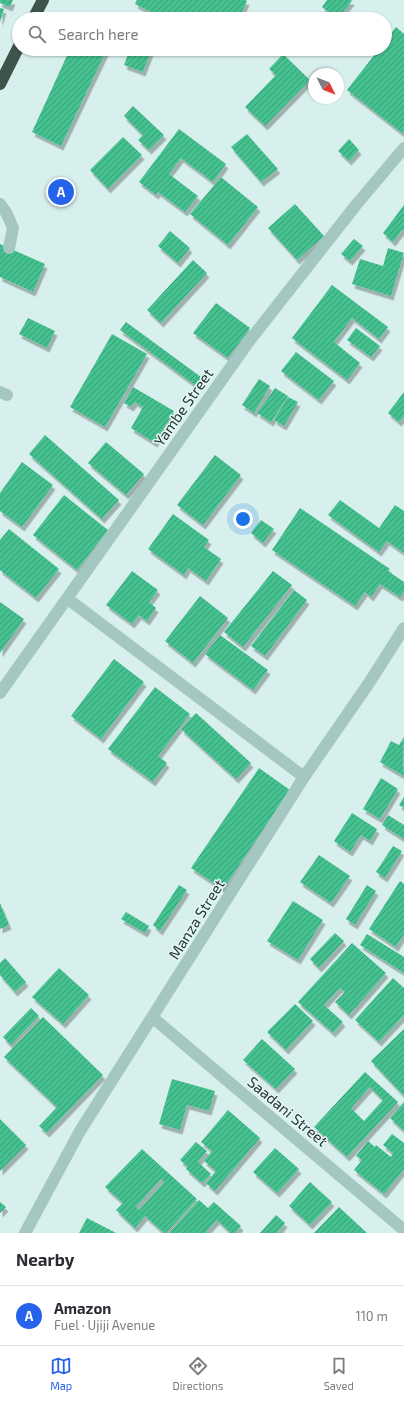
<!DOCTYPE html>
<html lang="en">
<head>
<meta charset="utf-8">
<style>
  :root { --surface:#fff; --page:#f2f2f3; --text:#2b2b33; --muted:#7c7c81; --line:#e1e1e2; --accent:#2563eb }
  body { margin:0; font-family:"Exo 2",sans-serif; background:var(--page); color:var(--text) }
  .compass { position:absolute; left:308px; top:68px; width:36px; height:36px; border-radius:50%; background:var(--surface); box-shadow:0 1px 3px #0004; rotate:132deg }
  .you { position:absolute; left:243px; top:519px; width:14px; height:14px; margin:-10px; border:3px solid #fff; border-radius:50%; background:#1a73e8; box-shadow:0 0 0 6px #1a73e833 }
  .badge { display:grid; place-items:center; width:26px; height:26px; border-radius:50%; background:var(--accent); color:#fff; font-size:13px; font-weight:700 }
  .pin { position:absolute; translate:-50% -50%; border:2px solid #fff; box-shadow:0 1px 4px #0006 }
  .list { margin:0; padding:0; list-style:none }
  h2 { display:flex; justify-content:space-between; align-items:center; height:52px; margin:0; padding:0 16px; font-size:17px }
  h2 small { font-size:13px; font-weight:400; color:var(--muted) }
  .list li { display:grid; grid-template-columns:26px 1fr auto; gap:12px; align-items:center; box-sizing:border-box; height:60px; padding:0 16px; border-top:1px solid var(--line) }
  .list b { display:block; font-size:15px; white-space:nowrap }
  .list p { margin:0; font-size:13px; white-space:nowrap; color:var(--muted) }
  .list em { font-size:13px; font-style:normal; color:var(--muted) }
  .icon { flex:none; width:22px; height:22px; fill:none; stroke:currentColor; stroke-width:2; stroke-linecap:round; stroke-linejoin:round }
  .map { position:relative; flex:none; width:404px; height:1233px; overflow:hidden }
  .search { position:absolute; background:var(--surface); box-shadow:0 1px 3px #0004; left:12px; right:12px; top:12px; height:44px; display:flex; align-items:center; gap:10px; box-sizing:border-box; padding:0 14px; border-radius:22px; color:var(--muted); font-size:15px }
  .sheet { height:112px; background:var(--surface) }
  nav { display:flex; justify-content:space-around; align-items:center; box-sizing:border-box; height:56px; border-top:1px solid var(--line); background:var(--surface); font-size:11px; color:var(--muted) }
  nav a { display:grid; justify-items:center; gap:2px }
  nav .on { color:var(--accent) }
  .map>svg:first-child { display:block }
  .building { fill:url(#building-hatch); fill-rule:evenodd; filter:url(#shadow) }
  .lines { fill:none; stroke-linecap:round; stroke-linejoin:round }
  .lane { stroke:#a5c7c1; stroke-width:12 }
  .street { stroke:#a5c7c1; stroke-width:12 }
  .highway { stroke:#3d544c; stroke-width:12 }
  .labels { text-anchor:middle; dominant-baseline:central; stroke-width:3; stroke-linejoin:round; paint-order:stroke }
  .street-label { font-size:15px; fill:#26332f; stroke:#e4f8f6 }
</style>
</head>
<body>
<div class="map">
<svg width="404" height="1233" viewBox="0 0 404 1233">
  <defs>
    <pattern id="building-hatch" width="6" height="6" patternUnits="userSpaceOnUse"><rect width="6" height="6" fill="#45c190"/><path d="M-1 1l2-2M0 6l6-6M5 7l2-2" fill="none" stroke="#399d76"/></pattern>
    <filter id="shadow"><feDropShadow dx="2.5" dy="4.5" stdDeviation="0" flood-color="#0004"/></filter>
  </defs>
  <rect width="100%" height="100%" fill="#d8f0ed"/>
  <path class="building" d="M0,0H13L10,7L0,3Z
    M137,0H245L247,1L239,19H166L135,4Z
    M327,0H351L352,1L337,19L322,7Z
    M0,8L4,9L0,22Z
    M396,27L404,34V130L402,133L347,90L379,49H385V41Z
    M70,49H107L61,146L32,132Z
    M130,49H144L151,51L143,72L124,65Z
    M283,54L310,80L265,126L245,107L276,75L269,69Z
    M133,106L164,135L149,150L138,140L143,135L124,116Z
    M179,129L226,164L213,182L181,158L169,174L198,196L185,212L158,192L156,195L139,182Z
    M247,134L278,169L261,182L231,147Z
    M123,137L142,155L108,189L90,170Z
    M349,139L359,150L349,161L338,151Z
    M221,177L258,207L228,245L190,214Z
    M295,204L324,236L297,260L268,228Z
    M404,205V230L403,229L393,242L383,233Z
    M170,231L190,248L178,263L158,246Z
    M354,239L363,246L350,261L341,254Z
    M0,244L45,264L33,292L0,277Z
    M388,248L404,253L391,296L352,284L360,259L383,266Z
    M193,260L207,273L161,323L147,310Z
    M332,285L388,327L379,339L352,318L334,342L360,363L347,380L292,338Z
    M216,303L250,328L228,358L193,333Z
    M28,318L55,331L47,348L19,334Z
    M126,322L201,377L195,385L120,330Z
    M356,328L380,346L371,357L347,340Z
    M112,334L147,354L105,427L70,407Z
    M296,352L334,381L319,400L281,371Z
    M259,379L270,386L254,413L242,405Z
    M133,387L174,411L155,443L131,428L143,407L135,402L131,407L124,403Z
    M275,388L288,396L271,422L257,413Z
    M404,392V416L399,422L388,413Z
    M288,397L298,402L284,426L274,420Z
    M45,435L119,500L102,519L29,454Z
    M106,442L144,474L126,495L88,463Z
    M215,455L241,475L203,525L177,505Z
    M22,462L53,485L22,527L0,511V493Z
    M64,495L108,530L77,570L33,535Z
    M340,500L379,528L395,505L404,511V553L387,541L379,552L328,515Z
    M300,508L390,569L388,571L404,582V591L400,597L380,584L371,597L365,592L355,606L272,550Z
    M173,514L209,540L204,547L221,559L206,581L188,568L184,575L148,549Z
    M261,520L274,529L263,543L251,533Z
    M9,529L59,569L36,598L0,570V540Z
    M132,571L158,590L149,602L156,608L147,621L139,615L132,624L106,605Z
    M273,571L292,585L243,647L224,632Z
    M294,590L307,600L265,656L251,646Z
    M200,596L228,618L193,663L165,641Z
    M0,602L24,619L0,653Z
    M220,635L268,670L253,690L205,654Z
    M114,659L144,682L101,739L71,716Z
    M155,687L190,714L158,756L167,763L153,782L108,749Z
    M196,713L251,763L236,779L181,729Z
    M404,737L403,763L404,776L380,762L391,741L399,745Z
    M259,768L290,790L223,889L191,868Z
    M381,778L398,789L380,819L363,809Z
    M404,797V808L399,805Z
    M352,813L377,829L370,841L361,835L350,852L334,841Z
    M388,815L404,825V839L382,825Z
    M393,846L402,851L385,878L376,872Z
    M319,855L350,876L331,903L300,882Z
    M400,881L404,884V934L396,947L369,929Z
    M179,885L187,890L160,931L153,925Z
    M367,885L376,891L355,925L346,919Z
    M293,901L323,920L298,960L267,941Z
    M0,903L9,925L0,929Z
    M126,912L149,926L145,933L121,919Z
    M335,933L344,941L319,968L310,959Z
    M367,934L404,957V973L360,945Z
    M352,943L386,973L349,1015L335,1002L345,992L340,988L324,1005L343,1022L333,1033L298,1002Z
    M5,958L26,982L15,992L0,975V963Z
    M59,968L89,995L63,1024L32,997Z
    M393,978L404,988V1015L379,1042L355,1020Z
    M295,1004L313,1021L286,1050L267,1032Z
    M31,1008L39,1016L11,1045L3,1037Z
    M43,1017L103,1075L47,1133L39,1126L57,1107L4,1057Z
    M404,1029V1096L371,1061Z
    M262,1039L295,1069L276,1089L243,1060Z
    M365,1072L398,1102L347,1157L314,1127ZM370,1087L383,1100L364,1121L351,1108Z
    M172,1079L215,1091L209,1111L187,1105L180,1130L159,1124Z
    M404,1102V1131L390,1118Z
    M228,1110L260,1138L215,1191L206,1183L216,1171L204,1161L212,1151L201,1142Z
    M0,1119L26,1145L0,1171Z
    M392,1134L404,1143V1169L384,1194L354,1170L362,1160L356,1156L368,1141L375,1147L376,1145L391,1157L393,1153L383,1145Z
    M196,1142L207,1151L198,1162L211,1174L202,1183L186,1169L188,1167L180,1160Z
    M275,1148L299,1169L277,1193L253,1172Z
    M142,1149L197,1199L166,1233H164L145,1216L135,1228L116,1210L123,1203L105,1187ZM161,1179L164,1182L139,1210L136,1207Z
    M310,1182L332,1202L310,1225L289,1206Z
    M199,1200L208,1208L214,1202L241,1226L235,1233H231L217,1220L206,1232L207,1233H171L170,1232Z
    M0,1202L6,1207L0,1213Z
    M339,1207L367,1233H314Z
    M276,1215L285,1223L277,1233H260Z
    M87,1218L116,1233H79Z"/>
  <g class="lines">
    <path class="lane" d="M0,204L7,214L13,228L9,248
      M0,392L7,395"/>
    <path class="street" d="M68,599L304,777
      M0,693L250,340L356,205L404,148
      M152,1017L404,1230
      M25,1233L80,1131L304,777L369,683L404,628"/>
    <path class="highway" d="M33,19L43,0
      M0,84L19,46"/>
  </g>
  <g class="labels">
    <g class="street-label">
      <text transform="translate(183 407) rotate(-55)">Yambe Street</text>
      <text transform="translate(196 919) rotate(-58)">Manza Street</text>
      <text transform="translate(288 1111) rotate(40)">Saadani Street</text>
    </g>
  </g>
</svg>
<svg class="compass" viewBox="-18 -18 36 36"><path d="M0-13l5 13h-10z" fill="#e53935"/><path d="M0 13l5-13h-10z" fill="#7c7c81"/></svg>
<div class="you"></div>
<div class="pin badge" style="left:61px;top:192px">A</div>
<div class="search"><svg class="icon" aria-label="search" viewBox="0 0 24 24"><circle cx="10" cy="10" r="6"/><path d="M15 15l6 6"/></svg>Search here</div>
</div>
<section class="sheet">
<h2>Nearby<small></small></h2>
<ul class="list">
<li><span class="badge">A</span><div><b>Amazon</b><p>Fuel · Ujiji Avenue</p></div><em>110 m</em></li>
</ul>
</section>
<nav>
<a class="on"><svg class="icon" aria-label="map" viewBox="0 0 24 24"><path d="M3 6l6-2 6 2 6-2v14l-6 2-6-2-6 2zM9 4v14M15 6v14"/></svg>Map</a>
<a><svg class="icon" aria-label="directions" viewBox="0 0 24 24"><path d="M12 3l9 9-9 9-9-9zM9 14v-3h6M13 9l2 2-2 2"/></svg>Directions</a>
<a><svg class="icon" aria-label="saved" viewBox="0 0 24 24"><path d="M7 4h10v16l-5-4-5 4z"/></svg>Saved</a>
</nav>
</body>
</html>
